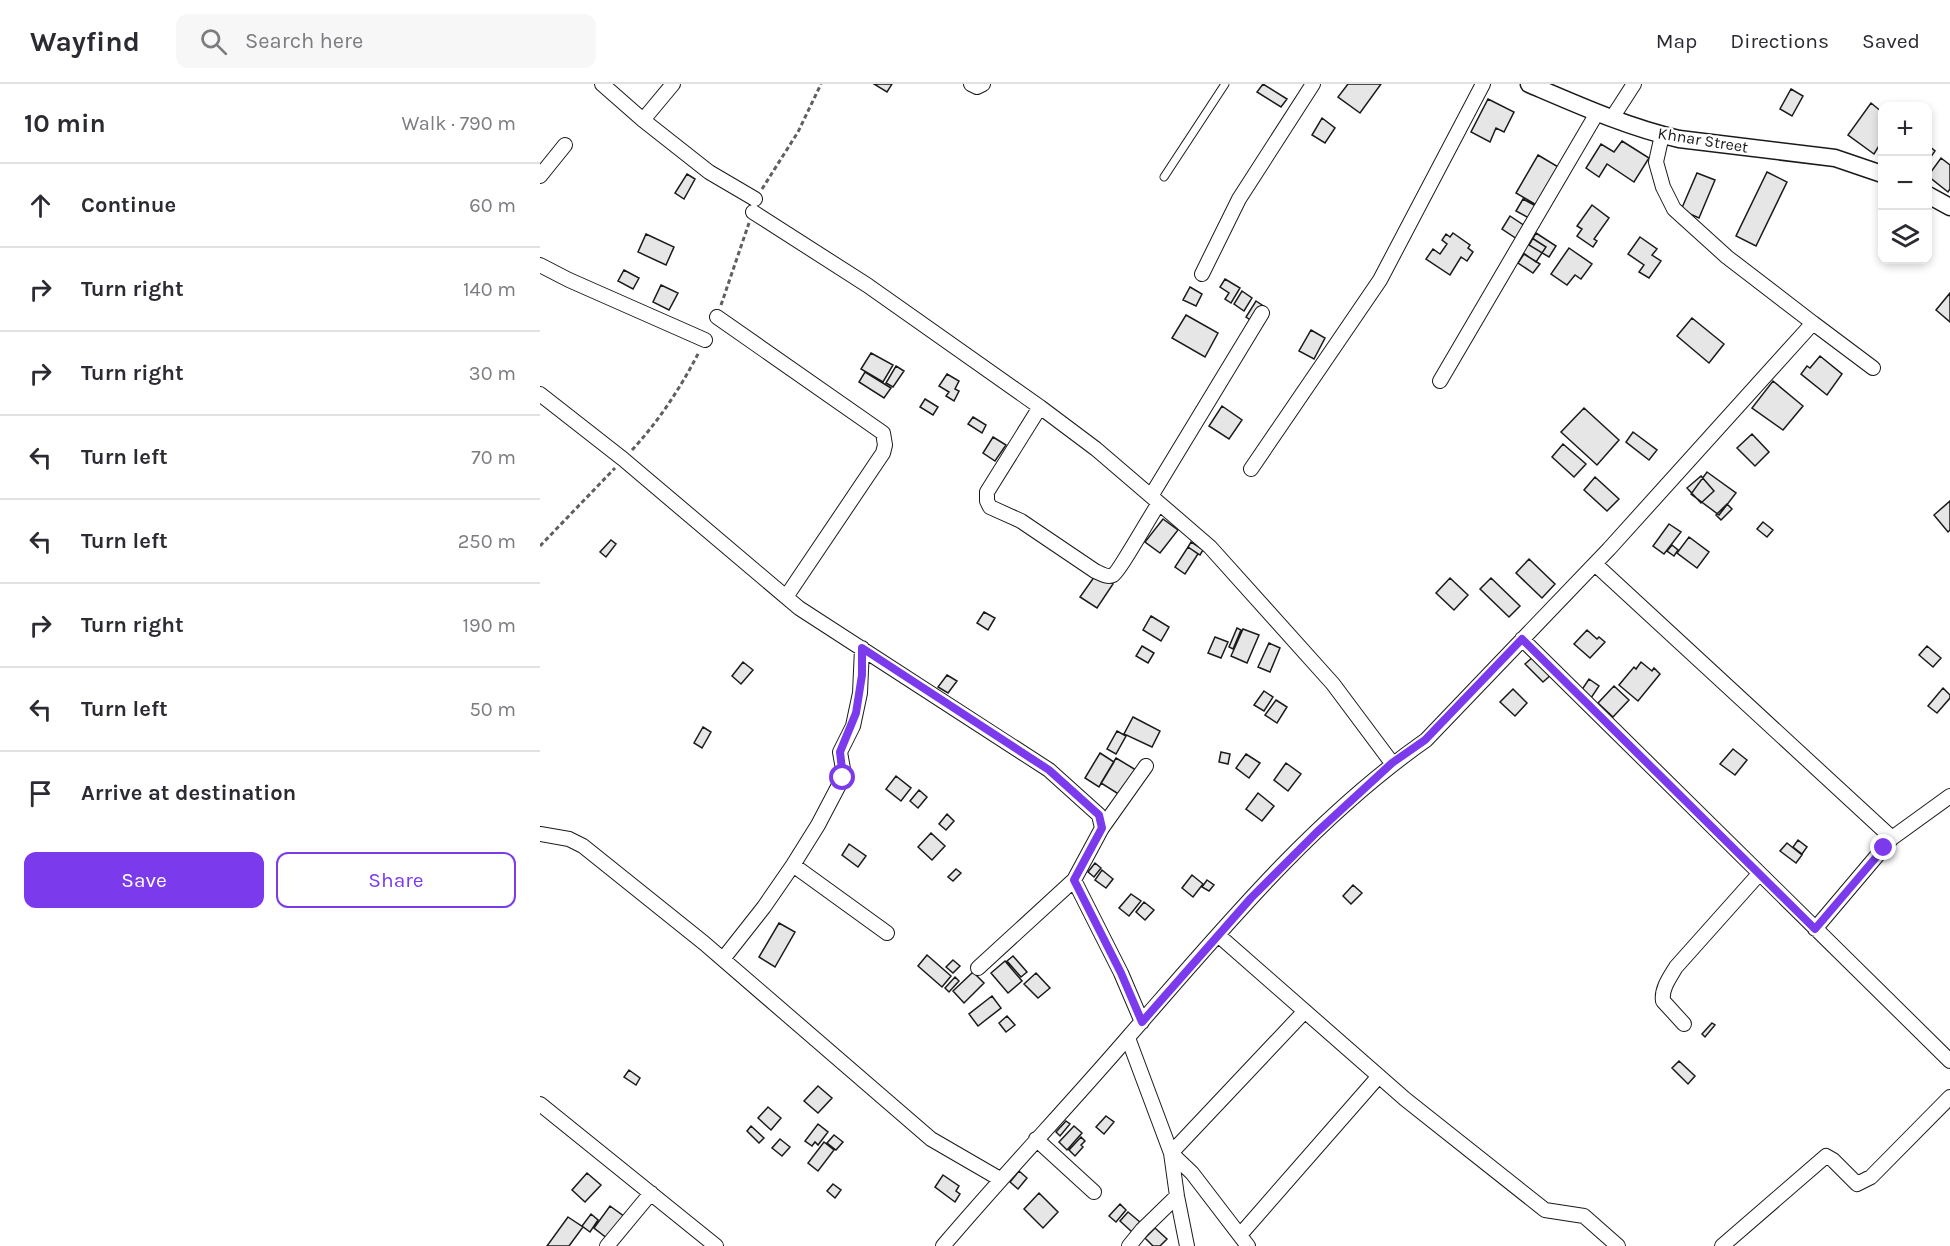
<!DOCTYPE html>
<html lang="en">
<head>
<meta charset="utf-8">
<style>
  :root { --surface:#fff; --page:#f7f7f7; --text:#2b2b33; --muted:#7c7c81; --line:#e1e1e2; --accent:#7c3aed }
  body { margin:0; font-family:Karla,sans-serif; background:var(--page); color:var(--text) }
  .controls { position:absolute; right:18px; top:18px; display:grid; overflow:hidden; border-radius:12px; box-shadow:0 3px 9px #0003 }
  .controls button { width:54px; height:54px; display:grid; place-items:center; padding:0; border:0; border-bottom:2px solid var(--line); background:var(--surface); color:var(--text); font:30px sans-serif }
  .stop { position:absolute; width:18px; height:18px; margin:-14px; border:4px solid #7c3aed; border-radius:50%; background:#fff }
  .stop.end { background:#7c3aed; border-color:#fff; box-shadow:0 2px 6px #0008 }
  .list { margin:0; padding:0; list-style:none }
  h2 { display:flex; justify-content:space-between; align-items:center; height:78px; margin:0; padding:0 24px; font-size:26px }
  h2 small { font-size:20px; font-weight:400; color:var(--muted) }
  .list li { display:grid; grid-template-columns:39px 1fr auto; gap:18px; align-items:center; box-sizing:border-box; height:84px; padding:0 24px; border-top:2px solid var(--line) }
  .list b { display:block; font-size:22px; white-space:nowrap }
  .list em { font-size:20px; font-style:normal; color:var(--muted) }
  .actions { display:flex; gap:12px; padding:18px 24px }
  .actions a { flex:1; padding:14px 0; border:2px solid var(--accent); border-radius:12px; text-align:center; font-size:21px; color:var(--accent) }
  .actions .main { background:var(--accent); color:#fff }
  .icon { flex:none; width:33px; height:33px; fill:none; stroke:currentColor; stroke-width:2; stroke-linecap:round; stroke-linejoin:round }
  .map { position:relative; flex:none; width:1410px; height:1162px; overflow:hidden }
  header { display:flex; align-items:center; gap:36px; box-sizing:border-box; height:84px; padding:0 30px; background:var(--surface); border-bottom:2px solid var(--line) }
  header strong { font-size:28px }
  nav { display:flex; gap:33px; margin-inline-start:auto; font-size:21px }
  .search { width:420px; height:54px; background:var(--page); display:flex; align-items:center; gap:15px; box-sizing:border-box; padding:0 21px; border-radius:12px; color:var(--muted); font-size:22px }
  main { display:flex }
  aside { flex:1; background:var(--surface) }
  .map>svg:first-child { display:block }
  .building { fill:#e6e6e6; stroke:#1a1a1a; stroke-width:1.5 }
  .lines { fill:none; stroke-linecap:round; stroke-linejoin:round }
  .service-casing { stroke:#1a1a1a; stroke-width:9 }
  .minor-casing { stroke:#1a1a1a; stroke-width:16 }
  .tertiary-casing { stroke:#1a1a1a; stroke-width:19 }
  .path { stroke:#5f5f5f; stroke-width:3; stroke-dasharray:4.5 3; stroke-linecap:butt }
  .service { stroke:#fff; stroke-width:7 }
  .minor { stroke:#fff; stroke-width:14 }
  .tertiary { stroke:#fff; stroke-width:16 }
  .route { stroke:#7c3aed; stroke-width:8 }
  .labels { text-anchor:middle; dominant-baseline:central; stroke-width:4.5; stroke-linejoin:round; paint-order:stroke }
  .street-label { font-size:16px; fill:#1a1a1a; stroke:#fff }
</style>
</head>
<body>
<header>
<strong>Wayfind</strong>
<div class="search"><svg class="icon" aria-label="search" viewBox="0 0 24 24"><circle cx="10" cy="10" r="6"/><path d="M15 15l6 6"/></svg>Search here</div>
<nav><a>Map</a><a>Directions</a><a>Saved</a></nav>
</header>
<main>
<aside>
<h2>10 min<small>Walk · 790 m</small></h2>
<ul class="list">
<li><svg class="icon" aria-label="ahead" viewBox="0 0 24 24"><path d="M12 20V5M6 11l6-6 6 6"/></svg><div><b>Continue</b></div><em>60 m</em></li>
<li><svg class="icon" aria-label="right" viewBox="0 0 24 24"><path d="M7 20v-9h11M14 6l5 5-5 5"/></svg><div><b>Turn right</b></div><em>140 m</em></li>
<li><svg class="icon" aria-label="right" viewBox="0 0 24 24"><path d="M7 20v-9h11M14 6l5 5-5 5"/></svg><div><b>Turn right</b></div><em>30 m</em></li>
<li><svg class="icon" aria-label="left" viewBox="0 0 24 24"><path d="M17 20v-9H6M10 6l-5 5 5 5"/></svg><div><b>Turn left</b></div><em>70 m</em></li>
<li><svg class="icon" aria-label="left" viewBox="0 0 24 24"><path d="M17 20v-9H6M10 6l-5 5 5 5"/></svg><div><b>Turn left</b></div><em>250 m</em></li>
<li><svg class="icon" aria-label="right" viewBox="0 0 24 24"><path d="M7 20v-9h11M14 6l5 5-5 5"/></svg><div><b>Turn right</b></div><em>190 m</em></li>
<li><svg class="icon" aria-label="left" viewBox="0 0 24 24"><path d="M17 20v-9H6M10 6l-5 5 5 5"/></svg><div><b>Turn left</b></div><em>50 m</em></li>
<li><svg class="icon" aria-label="arrive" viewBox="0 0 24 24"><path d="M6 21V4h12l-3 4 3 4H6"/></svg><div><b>Arrive at destination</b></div></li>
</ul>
<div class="actions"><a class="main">Save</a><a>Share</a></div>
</aside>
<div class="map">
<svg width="1410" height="1162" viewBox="0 0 1410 1162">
  <rect width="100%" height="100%" fill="#fff"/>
  <path class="building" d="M334,0H352L347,8Z
    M723,0L747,15L741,23L717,8Z
    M808,0H841L820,29L798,13Z
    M1251,5L1263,12L1252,32L1240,25Z
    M948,15L974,28L964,48L956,44L950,58L931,48Z
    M1331,19L1342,28V57L1334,70L1308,51Z
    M782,34L795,44L785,59L772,51Z
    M1082,57L1109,74L1094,98L1067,80L1059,93L1046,84L1061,60L1074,68Z
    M1388,61L1395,67L1388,77Z
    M998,71L1020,84L998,122L976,109Z
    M1401,74L1410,81V105L1408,108L1388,92Z
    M1227,88L1247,98L1216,162L1196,152Z
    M1157,89L1175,96L1159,134L1141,126Z
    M147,90L155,95L144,115L135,109Z
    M983,115L996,122L989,134L976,127Z
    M1052,121L1069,134L1054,155L1057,157L1053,163L1037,152L1042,145L1037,142Z
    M970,132L985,142L977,155L962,145Z
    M913,149L930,161L928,164L933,168L927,177L921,173L910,191L886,175L893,165L900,170L907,160L902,156L906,150L910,153Z
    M996,149L1016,162L1009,173L989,161Z
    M106,150L134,163L126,181L98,168Z
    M1100,153L1117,165L1112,171L1121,177L1109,194L1099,188L1104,181L1088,170Z
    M992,154L1006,163L996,178L982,168Z
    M1029,164L1052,180L1041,195L1035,191L1027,201L1011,190Z
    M984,170L1000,180L993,189L978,179Z
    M84,186L99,194L93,205L78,197Z
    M685,195L700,204L691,219L685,215L689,209L680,203Z
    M121,201L138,209L129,226L113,218Z
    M650,203L662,210L656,222L643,216Z
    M702,207L712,214L704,227L694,220Z
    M1410,209V238L1396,226Z
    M716,217L725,223L715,239L706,233Z
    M646,231L678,249L665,273L632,254Z
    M1152,234L1184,260L1169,279L1137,252Z
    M771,246L785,254L774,275L759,267Z
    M331,269L353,281L343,298L321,285Z
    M1280,272L1302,290L1287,311L1261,290L1267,282L1270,284Z
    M356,282L364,287L353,303L346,299Z
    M325,288L351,304L344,314L319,298Z
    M407,290L419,297L415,305L419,307L414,317L406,312L409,308L399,302Z
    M1233,297L1263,322L1243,346L1212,324Z
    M385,315L398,323L393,331L380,323Z
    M682,322L702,336L689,355L669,342Z
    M1044,324L1079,356L1057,381L1021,348Z
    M433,333L446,341L442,349L428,340Z
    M1093,348L1117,366L1109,376L1086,358Z
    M1212,350L1229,368L1215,382L1197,364Z
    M453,353L466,361L455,377L443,369Z
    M1023,360L1046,380L1034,393L1012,373Z
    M1167,388L1196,409L1179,431L1151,410Z
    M1161,392L1174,407L1161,419L1147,404Z
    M1055,393L1079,415L1067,427L1044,406Z
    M1410,417V446L1408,448L1394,431Z
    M1187,420L1192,425L1181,436L1176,431Z
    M623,435L638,446L620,469L605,458Z
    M1223,438L1233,446L1227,453L1217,445Z
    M1129,440L1141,448L1124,470L1113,462Z
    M1149,453L1169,468L1157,484L1137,469Z
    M71,456L76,460L66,473L60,468Z
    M651,458L663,466L660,471L648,463Z
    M1132,461L1138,466L1134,472L1127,467Z
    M648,463L658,470L645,490L635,483Z
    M989,475L1015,500L1002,514L976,489Z
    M557,489L573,500L557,524L540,513Z
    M910,494L928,511L914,526L896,509Z
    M951,494L980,522L969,533L940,505Z
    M444,528L455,534L448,546L437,539Z
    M611,532L629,543L621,557L603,546Z
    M697,544L701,546L693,565L689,563Z
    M703,545L719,551L707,579L691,572Z
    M1047,546L1057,555L1059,553L1065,558L1050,574L1034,560Z
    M675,553L688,558L681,574L668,569Z
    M729,559L740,564L730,588L718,583Z
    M602,562L614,569L608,579L596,572Z
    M1387,562L1401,574L1393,583L1379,571Z
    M994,572L1012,590L1003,598L985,580Z
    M203,578L213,586L201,600L192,592Z
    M1101,578L1112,587L1114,584L1120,590L1098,617L1079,601L1094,583L1096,585Z
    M407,591L417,597L408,609L398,603Z
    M1049,595L1059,602L1051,614L1041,607Z
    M1074,602L1089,616L1073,633L1058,619Z
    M1403,604L1410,611V614L1397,629L1388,622Z
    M973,605L987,619L975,632L960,618Z
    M724,607L733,613L724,627L714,621Z
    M736,616L747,623L737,639L725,631Z
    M593,633L620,647L612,663L584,650Z
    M163,643L171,648L162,664L154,659Z
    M577,647L586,652L576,670L567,665Z
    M1193,665L1207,676L1195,691L1180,680Z
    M681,668L690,670L688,680L679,678Z
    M560,669L574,678L559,703L545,694Z
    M706,670L720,679L709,694L696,684Z
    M576,674L596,686L580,711L561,699Z
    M746,679L761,690L748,707L734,696Z
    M356,692L371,704L361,717L346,705Z
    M379,706L387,713L378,724L370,717Z
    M718,709L734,722L722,737L706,725Z
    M407,730L414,737L406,746L399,740Z
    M391,749L405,762L392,776L378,763Z
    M1258,756L1267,763L1262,770L1253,763Z
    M1247,759L1262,771L1256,779L1240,767Z
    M309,760L326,772L318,783L302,771Z
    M555,779L561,784L554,793L548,788Z
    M416,785L421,789L413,797L408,793Z
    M562,786L573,795L566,804L555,796Z
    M652,791L663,800L653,813L642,804Z
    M667,796L674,801L669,807L662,803Z
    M813,801L822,809L811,820L803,812Z
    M591,810L601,817L589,832L579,824Z
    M604,818L614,826L605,836L596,828Z
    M239,839L255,848L235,883L219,873Z
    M387,871L411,892L402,903L378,882Z
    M473,872L487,888L481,893L467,877Z
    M413,876L420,882L413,889L406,883Z
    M465,877L482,897L468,909L451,889Z
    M433,888L444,899L424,919L413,907Z
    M496,889L510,904L498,914L484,900Z
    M415,893L419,897L409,908L405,904Z
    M452,912L461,924L438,942L429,930Z
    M467,932L475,941L466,948L459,939Z
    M1172,939L1175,941L1165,953L1162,950Z
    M1139,977L1155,992L1148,1000L1132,984Z
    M89,986L100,994L96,1001L84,993Z
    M278,1002L292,1014L278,1029L264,1017Z
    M228,1023L241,1034L231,1046L218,1034Z
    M566,1032L574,1038L564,1050L556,1043Z
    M526,1037L530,1040L520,1052L516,1048Z
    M278,1040L288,1048L278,1061L275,1058L272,1062L265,1057Z
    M211,1042L224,1054L219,1059L207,1047Z
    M534,1042L542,1049L527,1066L519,1058Z
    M294,1051L303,1058L296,1066L287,1059Z
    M541,1053L545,1057L541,1061L543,1063L535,1072L529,1066Z
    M240,1055L250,1063L242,1072L232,1064Z
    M284,1058L294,1066L278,1087L268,1079Z
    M479,1087L487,1094L478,1105L470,1098Z
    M47,1089L61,1101L45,1118L32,1106Z
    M403,1091L419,1102L416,1107L420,1110L415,1118L395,1103Z
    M293,1100L301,1106L295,1114L287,1107Z
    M499,1109L518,1128L503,1144L484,1125Z
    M580,1120L586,1126L576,1138L569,1132Z
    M70,1122L85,1133L68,1155L54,1144Z
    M588,1128L600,1138L592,1148L580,1137Z
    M51,1130L58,1136L50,1148L42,1142Z
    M28,1133L43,1143L29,1162H7Z
    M615,1144L627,1155L620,1162H613L605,1154Z"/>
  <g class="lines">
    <defs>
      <path id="service" d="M624,93L685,0"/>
      <path id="minor" d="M62,0L103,36L169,88L215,115
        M431,0L437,3L443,0
        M1072,34L1094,0
        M103,36L133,0
        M0,92L25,61
        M213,128L327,201L500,323L556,365L619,419L670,463L793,600L852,679
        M0,181L29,196L165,256
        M662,190L699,115L773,0
        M177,233L343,349L345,361L343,369L246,513
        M1273,239L1333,284
        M900,297L1057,29
        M0,310L83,375L259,524L509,686L559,731L562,744L534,796L438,884
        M500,323L447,408V417L450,423L481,437L555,487C560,489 567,494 573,491C579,488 612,429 619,419
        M711,385L840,196L943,0
        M611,412L722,229
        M1055,480L1352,754L1410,712
        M982,555L1410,977
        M562,744L606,682
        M0,750L29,755L43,762L164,859L391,1055L460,1095
        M253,781L347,849
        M534,796L581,889L602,938
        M1275,845L1352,754
        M678,851L865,1015L1005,1126L1044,1132L1078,1162
        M183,875L224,823L253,781L278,741L299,701L303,685L300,668L313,642L320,609L322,564
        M1144,940L1123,917C1121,905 1130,893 1136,883L1219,790
        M588,954L631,1069L652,1089L708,1162
        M0,1020L176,1162
        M496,1055L554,1108
        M700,1151L839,992
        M67,1162L111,1109
        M403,1162C464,1090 529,1022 590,951C680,848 773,735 886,656L1069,465L1273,239L1187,173L1134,125L1123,103L1116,78L1122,51
        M589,1162L602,1146L637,1112
        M647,1162L637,1112L631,1069L765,927
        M1182,1162L1286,1072L1293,1076L1317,1100L1331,1093L1410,1013"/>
      <path id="tertiary" d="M989,0C1038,21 1087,43 1139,55L1295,74L1342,90
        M1388,111L1410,123"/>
    </defs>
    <use href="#service" class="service-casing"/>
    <use href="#minor" class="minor-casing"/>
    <use href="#tertiary" class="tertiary-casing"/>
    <path class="path" d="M222,105L258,48L281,0
      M181,221L209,139
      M92,366C119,337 141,303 159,268
      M0,462L75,384"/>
    <use href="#service" class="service"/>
    <use href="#minor" class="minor"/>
    <use href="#tertiary" class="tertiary"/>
  </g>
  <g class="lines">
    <path class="route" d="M303,694L300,668L316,629L322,591V564L509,686L559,731L562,744L534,796L581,889L602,938L711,814L777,748L852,679L885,656L982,555L1275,845L1344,764"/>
  </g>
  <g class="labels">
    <g class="street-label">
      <text transform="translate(1163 56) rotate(9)">Khnar Street</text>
    </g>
  </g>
</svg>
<div class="controls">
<button>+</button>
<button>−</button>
<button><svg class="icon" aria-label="layers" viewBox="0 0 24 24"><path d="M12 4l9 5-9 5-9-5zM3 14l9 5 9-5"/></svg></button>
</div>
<div class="stop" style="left:303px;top:694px"></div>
<div class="stop end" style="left:1344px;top:764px"></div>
</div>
</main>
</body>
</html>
